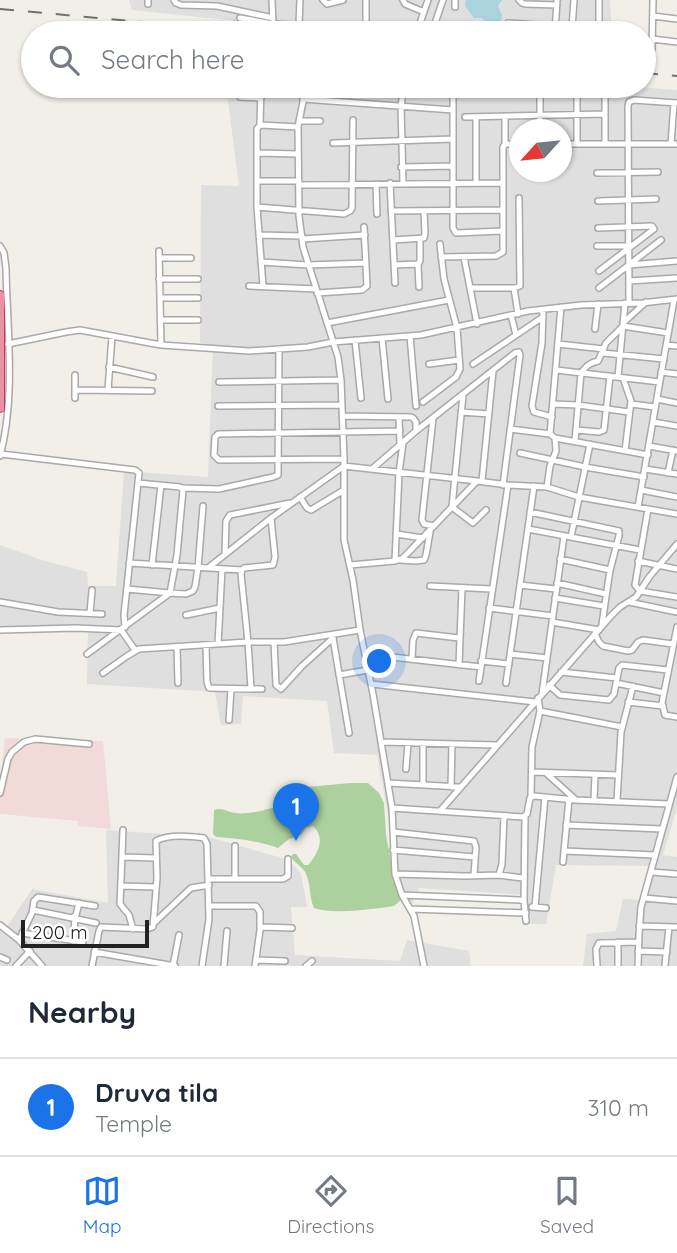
<!DOCTYPE html>
<html lang="en">
<head>
<meta charset="utf-8">
<style>
  :root { --surface:#fff; --page:#f2f2f3; --text:#1f2937; --muted:#747a83; --line:#e0e1e3; --accent:#1a73e8 }
  body { margin:0; font-family:Quicksand,sans-serif; background:var(--page); color:var(--text) }
  .compass { position:absolute; left:509px; top:119px; width:63px; height:63px; border-radius:50%; background:var(--surface); box-shadow:0 2px 5px #0004; rotate:243deg }
  .scale { position:absolute; left:21px; bottom:18px; width:128px; box-sizing:border-box; padding-left:7px; border:4px solid #222; border-top:0; font-size:19px; line-height:24px; white-space:nowrap; color:#222; -webkit-text-stroke:5px #fff; paint-order:stroke }
  .you { position:absolute; left:380px; top:662px; width:24px; height:24px; margin:-18px; border:5px solid #fff; border-radius:50%; background:#1a73e8; box-shadow:0 0 0 10px #1a73e833 }
  .badge { display:grid; place-items:center; width:46px; height:46px; border-radius:50%; background:var(--accent); color:#fff; font-size:23px; font-weight:700 }
  .pin { position:absolute; translate:-50% -58px; filter:drop-shadow(0 2px 4px #0008) }
  .pin::after { content:''; position:absolute; top:37px; width:24px; height:21px; background:inherit; clip-path:polygon(0 0,100% 0,50% 100%) }
  .list { margin:0; padding:0; list-style:none }
  h2 { display:flex; justify-content:space-between; align-items:center; height:91px; margin:0; padding:0 28px; font-size:30px }
  h2 small { font-size:23px; font-weight:400; color:var(--muted) }
  .list li { display:grid; grid-template-columns:46px 1fr auto; gap:21px; align-items:center; box-sizing:border-box; height:98px; padding:0 28px; border-top:2px solid var(--line) }
  .list b { display:block; font-size:26px; white-space:nowrap }
  .list p { margin:0; font-size:23px; white-space:nowrap; color:var(--muted) }
  .list em { font-size:23px; font-style:normal; color:var(--muted) }
  .icon { flex:none; width:38px; height:38px; fill:none; stroke:currentColor; stroke-width:2; stroke-linecap:round; stroke-linejoin:round }
  .map { position:relative; flex:none; width:677px; height:966px; overflow:hidden }
  .search { position:absolute; background:var(--surface); box-shadow:0 2px 5px #0004; left:21px; right:21px; top:21px; height:77px; display:flex; align-items:center; gap:18px; box-sizing:border-box; padding:0 24px; border-radius:38px; color:var(--muted); font-size:26px }
  .sheet { height:189px; background:var(--surface) }
  nav { display:flex; justify-content:space-around; align-items:center; box-sizing:border-box; height:98px; border-top:2px solid var(--line); background:var(--surface); font-size:19px; color:var(--muted) }
  nav a { display:grid; justify-items:center; gap:4px }
  nav .on { color:var(--accent) }
  .map>svg:first-child { display:block }
  .residential { fill:#e0dfdf; fill-rule:evenodd }
  .commercial { fill:#f2dad9 }
  .forest { fill:#add19e }
  .water { fill:#aad3df }
  .lines { fill:none; stroke-linecap:round; stroke-linejoin:round }
  .minor-tunnel { stroke:#c8c6c1; stroke-width:5; stroke-dasharray:5 2.5; stroke-linecap:butt }
  .minor-casing { stroke:#a9a9a9; stroke-width:8 }
  .highway-casing { stroke:#dc2a67; stroke-width:10 }
  .minor { stroke:#fff; stroke-width:5 }
  .highway { stroke:#e892a2; stroke-width:8 }
  .rail { stroke:#707070; stroke-width:2; stroke-dasharray:14 14; stroke-linecap:butt }
</style>
</head>
<body>
<div class="map">
<svg width="677" height="966" viewBox="0 0 677 966">
  <rect width="100%" height="100%" fill="#f2efe9"/>
  <path class="residential" d="M129,0H610L612,33H401L275,25L132,10Z
    M226,86H627L677,90V808L663,855L677,857V966H583L587,934L616,931L623,899L646,900L650,866L556,865L546,924H525L524,895L419,888L412,904H404L377,755L334,753L327,701L243,696L241,724L221,725L215,692L87,684L88,629L0,632V545L42,560L87,572L88,586H116L124,471L208,477L213,346L200,342L201,185L239,186ZM520,130H562V172H520Z
    M106,830L209,837L289,860L301,874L307,907H291L295,955L400,961L407,940L469,951L471,966H0V924L6,928L32,889L108,903Z"/>
  <path class="commercial" d="M5,738L103,741L111,829L78,826V821L0,814V773L1,772Z"/>
  <path class="forest" d="M350,783H368L379,793L384,803L386,835L391,861L392,874L400,893L401,900L394,906C374,909 333,915 314,908C309,897 311,885 306,874C304,867 295,864 291,857L293,854H296L304,865H308C318,854 326,838 313,826L306,828L301,835L289,839L278,848C258,841 237,838 216,837L213,834L214,810C223,807 226,812 235,813C252,816 300,803 307,787Z"/>
  <path class="water" d="M466,0H502L498,6L502,15L501,23L496,26V31L503,33H467L488,30L489,23L481,18H474L465,6Z"/>
  <g class="lines">
    <path class="minor-tunnel" d="M233,33L234,23L240,18"/>
    <defs>
      <path id="minor" d="M148,0V4
        M174,0L176,3L181,5L217,6L273,18
        M272,0L273,24L309,26
        M323,0L327,4L343,0
        M366,0V27
        M403,0L405,4L424,12
        M455,0V7
        M519,0L522,3L525,4L557,5
        M653,16L677,19
        M240,18L273,24
        M508,23L595,29L599,25V0
        M299,25L300,0
        M419,26L428,0
        M434,26L443,0
        M572,28L574,0
        M388,29L427,26L471,30
        M555,33L557,0
        M652,39L677,42
        M652,49L653,0
        M261,86L260,125L298,127
        M306,86L298,127L299,216L303,247L338,357L341,380L344,459V540L353,580L360,630L373,694L392,808L395,874L402,895L414,916L424,966
        M453,86V228L456,233L503,231
        M605,86V144
        M453,90L605,91
        M540,90V130
        M577,91V144
        M240,97L261,98
        M303,99L453,110
        M465,117L605,114
        M299,121H320
        M260,125L257,129V207L263,286
        M333,143L453,139
        M505,144H520
        M562,144H677
        M671,144L674,103
        M257,153L298,154
        M401,167L453,166
        M597,173L658,172
        M257,181H299
        M390,183L395,283
        M403,183L401,106L404,86
        M476,183V117
        M376,184L377,214
        M299,185L503,183
        M598,201L656,199
        M257,207L344,214L350,211L352,208L353,120
        M391,211L503,210
        M598,228L652,226L654,229L599,271
        M259,235L302,236
        M302,239L365,235
        M393,240L424,238L425,233L424,211
        M0,246L4,253L6,268C7,329 16,397 0,456
        M597,246H629
        M159,251L161,345
        M441,257L496,256L503,252V147L505,144V116
        M464,257L477,324
        M159,258H191
        M261,262L308,265L366,263
        M418,264L420,261V239
        M394,265L418,264L419,287
        M629,265L677,261
        M159,279H198
        M629,281L677,278
        M249,286L316,289
        M470,288H514L520,286L519,198
        M514,288L518,314
        M599,288L661,240
        M317,293L362,290L367,286L364,227
        M160,298H198
        M629,303L628,106L629,102L634,100L677,103
        M543,310L542,343L532,406L534,412L552,417
        M511,315L516,335
        M160,320H198
        M327,323L449,300
        M623,323L646,302
        M595,329L598,304
        M410,336L416,406
        M382,338L388,399
        M355,340L361,398
        M8,344L66,332L80,330L161,345L191,347L249,351L308,347L333,342L421,335L528,311L581,305L642,303L677,299
        M558,344L604,349
        M666,345L677,346
        M603,353L664,359
        M429,364L459,360
        M473,364L543,317
        M109,367L153,377
        M556,370L660,382
        M661,372L677,374
        M75,375V398
        M618,377L625,303
        M623,378L631,401L625,451
        M219,382L341,380
        M75,390L152,391
        M108,390L112,336
        M463,395L452,507L473,523L486,510
        M657,399L677,403
        M423,402L456,377L460,369L457,328L444,279L440,244
        M553,404L578,405L629,412
        M631,404L655,407
        M218,406L342,405
        M461,412L489,414
        M342,416L411,417L413,418L416,422V431
        M399,417L400,445
        M433,418L422,520L424,524L434,526
        M653,422L677,426
        M510,429L550,434L555,438L556,451L550,466L547,487
        M576,430L599,432L604,430L610,376
        M550,434L561,307
        M555,438L648,455
        M575,441L581,373C587,365 590,363 598,361L606,343L623,326L668,333
        M649,446L677,451
        M520,453L585,467L644,477
        M1,454L135,470L139,473L124,615L125,627
        M344,459L219,460L214,455L215,437L218,434L400,431
        M372,469L416,431L515,353L519,352L520,355L503,485
        M645,469L677,474
        M668,473L673,450
        M477,481L508,485L547,487L579,497L677,514
        M482,481L493,371
        M182,488L219,489L273,477L278,475L279,349
        M641,490L677,497
        M300,497L307,508L311,510L344,490
        M638,507L674,300
        M648,509L635,585L640,591L677,597
        M530,512L619,531V536L610,570L602,624
        M528,529L640,550
        M396,534L423,538
        M571,537L590,444
        M225,554L226,521L230,515L290,503
        M560,559L610,570
        M400,560L416,561L424,560L426,555L430,532
        M395,561L399,473L403,443
        M638,561L677,569
        M129,563L242,570
        M152,565L161,485
        M208,568L271,518L344,466L477,481L403,558L395,561L350,565
        M557,583L606,594
        M520,585L556,589
        M430,586L491,589
        M127,589L170,593L186,594L193,591L195,587L198,568L203,506
        M555,598L604,606
        M0,602L58,612L102,614
        M629,602L677,612
        M489,608L553,616
        M90,613L92,590
        M186,615L220,608
        M552,622L599,630
        M677,627L662,703L665,715L677,717
        M0,630L76,628L121,630L135,650
        M595,634L599,642L603,646L628,651L632,650L638,642L643,640L673,644
        M333,638L349,733
        M274,642L276,685L281,689L302,666L333,638
        M218,644L222,569
        M206,645L207,682L209,688L262,689
        M177,648L178,683
        M87,654L170,593L177,555L183,490L180,487L138,483
        M365,654L481,667
        M510,654L547,658
        M412,659L413,640L416,633L459,638
        M481,661L509,664
        M459,665L462,588
        M561,672L617,678
        M103,673L127,656L139,649L248,642H284L360,630
        M339,675L368,670
        M479,681L508,485
        M506,683L534,486
        M616,683L664,693
        M371,684L535,702
        M549,685L560,695L609,700L614,694L619,668L622,665L668,670
        M251,689L248,642L241,574L242,570L244,568L273,565L275,557L271,518
        M542,694L564,536
        M628,702L663,706
        M540,711L622,727
        M229,720L231,689
        M381,742L496,745
        M406,769L408,743
        M532,772L618,775
        M546,773L576,800
        M388,783L460,787
        M423,785V743
        M451,787L452,744
        M0,793L8,759L12,752L24,742L35,739L89,744
        M531,796L532,747L540,711L538,698
        M594,800L595,775
        M617,801L621,732L633,686
        M392,808L523,817L527,814L530,798L534,796L575,800L669,804
        M440,811L610,617L620,607L636,597L650,576L677,544
        M566,825L662,829
        M123,830L120,904L129,915L133,929
        M393,832L474,841L476,847L474,875
        M235,846V878
        M393,850L475,857
        M564,851L655,855
        M122,857L156,858
        M563,862L569,799
        M651,872L677,874
        M395,874L465,876L499,875L502,864L504,816
        M499,875L523,878
        M209,879H283L288,876V859
        M121,886L156,887
        M402,895L520,900L524,901L526,921
        M644,898L677,901
        M524,901L525,816
        M209,906H256L260,912V930
        M532,907L546,908
        M535,907L545,797
        M411,909L526,913
        M33,910L72,918L76,915L79,903
        M72,918L96,923
        M154,923L191,888L209,885
        M0,925L19,940L42,966
        M639,926L677,927
        M22,933L83,942
        M19,940L32,913L34,901L38,897L95,906
        M73,941L75,919
        M618,942V966
        M638,951L667,952
        M94,952L175,966
        M0,957L7,960
        M256,960L285,961
        M665,965L669,927
        M16,966L30,951
        M92,966L99,931L101,927L147,929L153,927L157,878L156,841C168,834 190,836 204,838L207,844L209,919L202,966
        M173,966L179,935
        M224,966L227,931
        M255,966L260,930L262,927L292,928
        M306,966L312,961
        M597,966L596,949L599,943L638,942
        M638,966L639,934L641,907L677,777"/>
      <path id="highway" d="M0,295V408"/>
    </defs>
    <use href="#minor" class="minor-casing"/>
    <use href="#highway" class="highway-casing"/>
    <use href="#minor" class="minor"/>
    <use href="#highway" class="highway"/>
    <path class="rail" d="M0,9L262,33
      M644,73L677,76"/>
  </g>
</svg>
<svg class="compass" viewBox="-18 -18 36 36"><path d="M0-13l5 13h-10z" fill="#e53935"/><path d="M0 13l5-13h-10z" fill="#747a83"/></svg>
<div class="scale">200 m</div>
<div class="you"></div>
<div class="pin badge" style="left:296px;top:841px">1</div>
<div class="search"><svg class="icon" aria-label="search" viewBox="0 0 24 24"><circle cx="10" cy="10" r="6"/><path d="M15 15l6 6"/></svg>Search here</div>
</div>
<section class="sheet">
<h2>Nearby<small></small></h2>
<ul class="list">
<li><span class="badge">1</span><div><b>Druva tila</b><p>Temple</p></div><em>310 m</em></li>
</ul>
</section>
<nav>
<a class="on"><svg class="icon" aria-label="map" viewBox="0 0 24 24"><path d="M3 6l6-2 6 2 6-2v14l-6 2-6-2-6 2zM9 4v14M15 6v14"/></svg>Map</a>
<a><svg class="icon" aria-label="directions" viewBox="0 0 24 24"><path d="M12 3l9 9-9 9-9-9zM9 14v-3h6M13 9l2 2-2 2"/></svg>Directions</a>
<a><svg class="icon" aria-label="saved" viewBox="0 0 24 24"><path d="M7 4h10v16l-5-4-5 4z"/></svg>Saved</a>
</nav>
</body>
</html>
